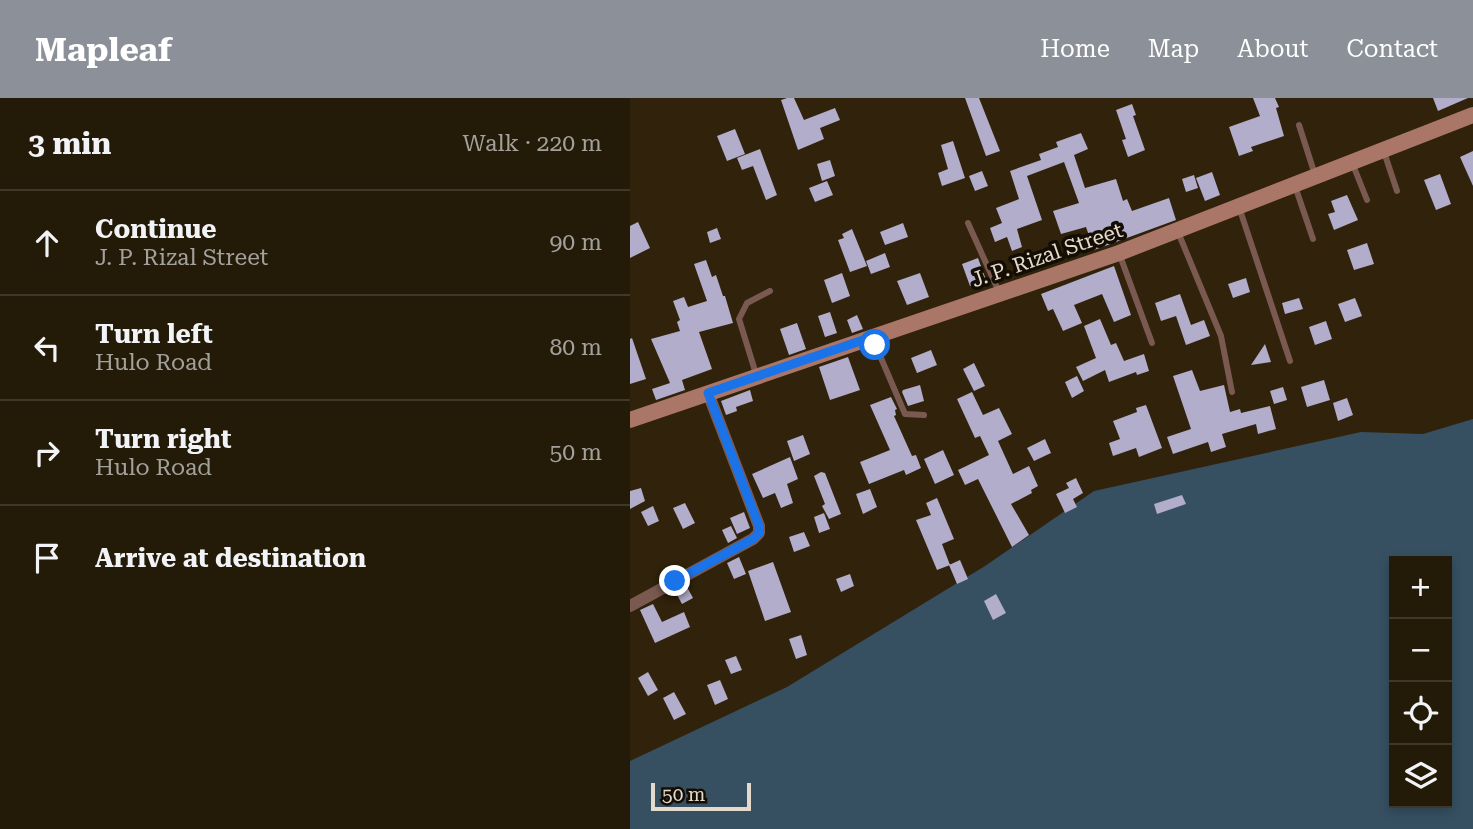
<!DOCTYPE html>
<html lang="en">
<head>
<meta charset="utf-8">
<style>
  :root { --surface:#241a08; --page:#302716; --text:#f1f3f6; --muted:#a3a19c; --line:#413829; --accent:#8c9099 }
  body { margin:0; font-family:"Roboto Serif",serif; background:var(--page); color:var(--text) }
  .controls { position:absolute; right:21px; bottom:21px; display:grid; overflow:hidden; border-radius:0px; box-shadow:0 4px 10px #0003 }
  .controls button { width:63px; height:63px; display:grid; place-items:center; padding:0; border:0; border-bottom:2px solid var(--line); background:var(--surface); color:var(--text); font:35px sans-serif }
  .scale { position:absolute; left:21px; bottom:18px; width:100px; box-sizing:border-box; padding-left:7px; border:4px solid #e3dacc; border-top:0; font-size:19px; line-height:24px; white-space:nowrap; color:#e3dacc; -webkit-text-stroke:5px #130d04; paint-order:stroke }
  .stop { position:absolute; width:21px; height:21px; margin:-16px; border:5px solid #1a73e8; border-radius:50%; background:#fff }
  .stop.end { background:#1a73e8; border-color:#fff; box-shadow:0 2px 7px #0008 }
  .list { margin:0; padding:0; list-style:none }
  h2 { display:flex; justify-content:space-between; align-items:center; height:91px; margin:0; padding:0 28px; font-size:30px }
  h2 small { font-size:23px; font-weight:400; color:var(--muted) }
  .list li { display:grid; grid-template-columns:46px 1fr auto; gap:21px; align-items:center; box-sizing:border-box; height:105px; padding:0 28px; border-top:2px solid var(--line) }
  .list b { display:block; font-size:26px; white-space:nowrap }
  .list p { margin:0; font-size:23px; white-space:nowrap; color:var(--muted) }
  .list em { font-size:23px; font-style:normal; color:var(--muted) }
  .icon { flex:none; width:38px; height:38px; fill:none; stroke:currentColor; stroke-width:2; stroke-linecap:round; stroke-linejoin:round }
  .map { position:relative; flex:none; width:843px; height:731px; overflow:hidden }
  header { display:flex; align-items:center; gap:42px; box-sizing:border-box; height:98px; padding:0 35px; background:var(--accent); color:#fff }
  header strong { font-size:33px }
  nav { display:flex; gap:38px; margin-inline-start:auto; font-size:24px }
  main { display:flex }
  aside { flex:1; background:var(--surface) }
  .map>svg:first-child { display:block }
  .water { fill:#365062; fill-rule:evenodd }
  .building { fill:#b1adcb }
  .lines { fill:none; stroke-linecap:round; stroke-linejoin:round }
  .service { stroke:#7a5950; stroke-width:6 }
  .minor { stroke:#7a5950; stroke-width:12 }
  .secondary { stroke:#aa7667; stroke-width:16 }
  .route { stroke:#1a73e8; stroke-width:9 }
  .labels { text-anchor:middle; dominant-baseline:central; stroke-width:7; stroke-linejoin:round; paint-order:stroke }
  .street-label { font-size:21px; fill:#e3dacc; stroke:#130d04 }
</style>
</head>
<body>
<header>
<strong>Mapleaf</strong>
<nav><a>Home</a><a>Map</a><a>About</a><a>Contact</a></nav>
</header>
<main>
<aside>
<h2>3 min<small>Walk · 220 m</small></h2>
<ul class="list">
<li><svg class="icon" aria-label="ahead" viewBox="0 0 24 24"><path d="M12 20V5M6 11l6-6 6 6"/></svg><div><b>Continue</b><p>J. P. Rizal Street</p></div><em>90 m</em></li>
<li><svg class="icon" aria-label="left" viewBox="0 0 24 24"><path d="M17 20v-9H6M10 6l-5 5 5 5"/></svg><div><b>Turn left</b><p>Hulo Road</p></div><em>80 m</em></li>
<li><svg class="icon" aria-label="right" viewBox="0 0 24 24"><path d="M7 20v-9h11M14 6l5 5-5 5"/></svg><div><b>Turn right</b><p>Hulo Road</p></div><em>50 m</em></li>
<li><svg class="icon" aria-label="arrive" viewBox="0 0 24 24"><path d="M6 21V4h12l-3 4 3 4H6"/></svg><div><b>Arrive at destination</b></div></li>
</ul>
</aside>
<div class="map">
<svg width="843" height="731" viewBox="0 0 843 731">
  <rect width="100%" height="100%" fill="#30220b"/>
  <path class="water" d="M843,321V731H0V663L157,589L355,468L464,393L731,334L793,336ZM764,463H817V705H764Z"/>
  <path class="building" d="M157,0H164L174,22L205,10L210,22L190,30L194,41L168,52L151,2Z
    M335,0H349L370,53L356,58Z
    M623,0H645L649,9L646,10L654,38L621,49L623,53L609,58L599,29L630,18Z
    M803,0H838L808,13Z
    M502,6L506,17L503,18L515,52L498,59L492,42L496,41L486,12Z
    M105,31L115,56L97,63L87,38Z
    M451,35L458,51L444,57L455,90L486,81L493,103L497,101L502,113L539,100L546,122L464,152L456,129L431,136L423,113L449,105L434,64L397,78L412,122L387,131L392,149L382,153L377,139L365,144L360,130L372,125L366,110L389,101L380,73L411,62L409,56L428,49L426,44Z
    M323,43L335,80L312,88L308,75L318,71L311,47Z
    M130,51L147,97L136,102L123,68L112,72L107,60Z
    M843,53V88L830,59Z
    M200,62L205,78L192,83L187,66Z
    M352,73L358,88L345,93L339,78Z
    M582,74L590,97L575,103L566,80Z
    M810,76L821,106L806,112L794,82Z
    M564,77L568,90L556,94L552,81Z
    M197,83L203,97L185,104L179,90Z
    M717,97L728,122L704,132L698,116L705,114L701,103Z
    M8,124L20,150L0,160V128Z
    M273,125L278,139L255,147L250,134Z
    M87,130L91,141L80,145L77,134Z
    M222,131L237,168L220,174L208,142L214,140L212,136Z
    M737,145L744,166L724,172L717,152Z
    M255,155L260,169L241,176L236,163Z
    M348,160L356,182L340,188L332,166Z
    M76,162L82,179L86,177L93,198H95L103,225L69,234L82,271L52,282L55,292L26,302L22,291L40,285L21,241L50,233L47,224L50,222L43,203L54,199L58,209L77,203L64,166Z
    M484,168L501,217L484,224L472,196L444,207L452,225L433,233L423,211L418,213L411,196Z
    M212,175L220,198L202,205L194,182Z
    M290,175L299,199L277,207L267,183Z
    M616,180L620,194L603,200L598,186Z
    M550,196L561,227L574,222L580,238L556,247L546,218L531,223L525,205Z
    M669,200L673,211L655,216L652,205Z
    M725,200L732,218L715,224L708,206Z
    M200,214L207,235L195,239L188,218Z
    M227,217L233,231L222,235L217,222Z
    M470,221L481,247L486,245L494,263L514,256L519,273L507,277L506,274L479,284L475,272L453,283L446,269L466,260L454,228Z
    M696,223L702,241L685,247L679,229Z
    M167,225L176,251L159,257L150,231Z
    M2,240L16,281L0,286V241Z
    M635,246L641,264L621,267Z
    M301,252L307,267L287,275L281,260Z
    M218,259L230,292L200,302L189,269Z
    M344,265L355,288L344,293L333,271Z
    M562,272L570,293L594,287L600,314L610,311L611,315L640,308L646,331L628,336L626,326L592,336L596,349L581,354L578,344L543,356L537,339L561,331L543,278Z
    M447,278L454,293L442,300L435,284Z
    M694,282L700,302L677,309L671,289Z
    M290,287L294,303L278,308L272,294L273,292Z
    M653,289L657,302L644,306L640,293Z
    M120,292L123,303L106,309L107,313L96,317L91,303Z
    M342,294L353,317L369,310L382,336L368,343L383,376L399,368L408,388L401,392L402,395L381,406L399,437L382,449L348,381L335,387L328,372L359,357L350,338L345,340L327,301Z
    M261,299L267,311L265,312L266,317L264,318L282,358L286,357L291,370L276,377L274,372L239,386L230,364L260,352L240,307Z
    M717,300L723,317L708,323L703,305Z
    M516,307L532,350L509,359L506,350L483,358L479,345L490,341L483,323L507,314L506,310Z
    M173,337L180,356L164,363L157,343Z
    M415,341L421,355L404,363L397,350Z
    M313,352L324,377L305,386L294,361Z
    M160,359L168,381L157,386L163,405L151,410L145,395L133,400L122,376Z
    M191,374L195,375L211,416L199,421L192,408L195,406L184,378Z
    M446,380L453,395L443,401L447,409L435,415L426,396L439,390L436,385Z
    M11,390L15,403L0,411V393Z
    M240,391L247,409L233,416L226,396Z
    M552,397L556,406L527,416L524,406Z
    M307,400L324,441L312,446L320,467L307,472L286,422L301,417L296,405Z
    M55,405L65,425L53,431L43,410Z
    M23,408L29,423L18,428L11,414Z
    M114,414L120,430L107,436L100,420Z
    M194,415L200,431L189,435L184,419Z
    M101,428L107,440L98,445L92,432Z
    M174,434L180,448L164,454L159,439Z
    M109,459L116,476L104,481L97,465Z
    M330,462L338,481L327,486L319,467Z
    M143,464L161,514L135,523L118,473Z
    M220,476L224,488L211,494L206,481Z
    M56,487L63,500L52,506L45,493Z
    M366,496L376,515L363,522L354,503Z
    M23,506L32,524L54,514L60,529L25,545L10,512Z
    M171,537L177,557L166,561L159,541Z
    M106,558L112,572L101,576L95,562Z
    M18,574L28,592L18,598L8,580Z
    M90,582L98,601L85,607L77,587Z
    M44,594L56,616L44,622L33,600Z"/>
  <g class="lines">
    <path class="service" d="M669,27L685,77
      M754,54L767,93
      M723,67L737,102
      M665,88L683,141
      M609,109L660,263
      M338,125L369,194
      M548,134L591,238L602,294
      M489,155L522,245
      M242,239L275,316L294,317
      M126,276L109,221L117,205L140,193"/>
    <path class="minor" d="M0,508L123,441L129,435V428L78,295"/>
    <path class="secondary" d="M0,322L489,155L843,17"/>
  </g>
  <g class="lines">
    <path class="route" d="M45,483L123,441L129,435V428L78,295L242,239L245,247"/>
  </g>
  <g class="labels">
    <g class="street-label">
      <text transform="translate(417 157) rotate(-19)">J. P. Rizal Street</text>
    </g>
  </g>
</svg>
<div class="controls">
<button>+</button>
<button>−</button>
<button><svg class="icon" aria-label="locate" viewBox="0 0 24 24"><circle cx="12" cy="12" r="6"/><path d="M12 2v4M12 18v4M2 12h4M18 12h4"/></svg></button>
<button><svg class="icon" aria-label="layers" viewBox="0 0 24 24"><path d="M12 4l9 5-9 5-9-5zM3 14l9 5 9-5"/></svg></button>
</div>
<div class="scale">50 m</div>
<div class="stop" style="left:245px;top:247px"></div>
<div class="stop end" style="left:45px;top:483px"></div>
</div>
</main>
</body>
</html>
